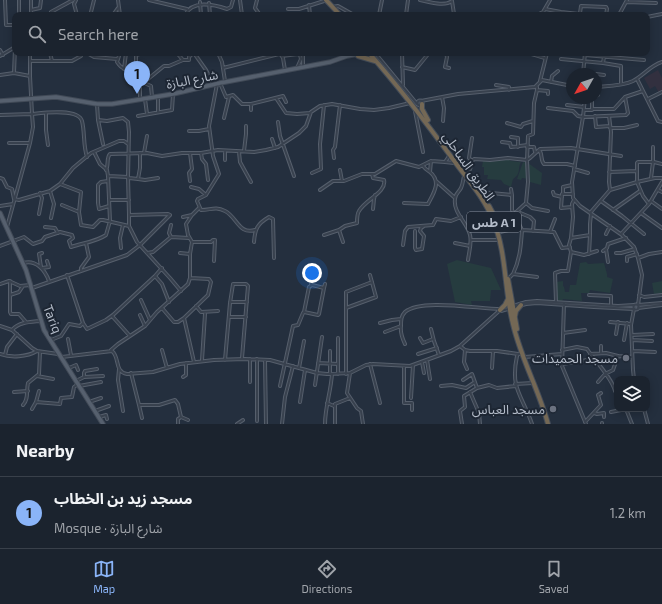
<!DOCTYPE html>
<html lang="en">
<head>
<meta charset="utf-8">
<style>
  :root { --surface:#1b232e; --page:#242b36; --text:#f1f3f6; --muted:#a0a4aa; --line:#39404a; --accent:#8ab4f8 }
  body { margin:0; font-family:"Exo 2","Noto Sans Arabic",sans-serif; background:var(--page); color:var(--text) }
  .controls { position:absolute; right:12px; bottom:12px; display:grid; overflow:hidden; border-radius:8px; box-shadow:0 2px 10px #0003 }
  .controls button { width:36px; height:36px; display:grid; place-items:center; padding:0; border:0; border-bottom:1px solid var(--line); background:var(--surface); color:var(--text); font:20px sans-serif }
  .compass { position:absolute; left:566px; top:68px; width:36px; height:36px; border-radius:50%; background:var(--surface); box-shadow:0 2px 10px #0003; rotate:230deg }
  .you { position:absolute; left:312px; top:273px; width:14px; height:14px; margin:-10px; border:3px solid #fff; border-radius:50%; background:#1a73e8; box-shadow:0 0 0 6px #1a73e833 }
  .badge { display:grid; place-items:center; width:26px; height:26px; border-radius:50%; background:var(--accent); color:#111; font-size:13px; font-weight:700 }
  .pin { position:absolute; translate:-50% -33px; filter:drop-shadow(0 1px 2px #0008) }
  .pin::after { content:''; position:absolute; top:21px; width:14px; height:12px; background:inherit; clip-path:polygon(0 0,100% 0,50% 100%) }
  .list { margin:0; padding:0; list-style:none }
  h2 { display:flex; justify-content:space-between; align-items:center; height:52px; margin:0; padding:0 16px; font-size:17px }
  h2 small { font-size:13px; font-weight:400; color:var(--muted) }
  .list li { display:grid; grid-template-columns:26px 1fr auto; gap:12px; align-items:center; box-sizing:border-box; height:72px; padding:0 16px; border-top:1px solid var(--line) }
  .list b { display:block; font-size:15px; white-space:nowrap }
  .list p { margin:0; font-size:13px; white-space:nowrap; color:var(--muted) }
  .list em { font-size:13px; font-style:normal; color:var(--muted) }
  .icon { flex:none; width:22px; height:22px; fill:none; stroke:currentColor; stroke-width:2; stroke-linecap:round; stroke-linejoin:round }
  .map { position:relative; flex:none; width:662px; height:424px; overflow:hidden }
  .search { position:absolute; background:var(--surface); box-shadow:0 2px 10px #0003; left:12px; right:12px; top:12px; height:44px; display:flex; align-items:center; gap:10px; box-sizing:border-box; padding:0 14px; border-radius:8px; color:var(--muted); font-size:15px }
  .sheet { height:124px; background:var(--surface) }
  nav { display:flex; justify-content:space-around; align-items:center; box-sizing:border-box; height:56px; border-top:1px solid var(--line); background:var(--surface); font-size:11px; color:var(--muted) }
  nav a { display:grid; justify-items:center; gap:2px }
  nav .on { color:var(--accent) }
  .map>svg:first-child { display:block }
  .medical { fill:#32303f }
  .green { fill:#263c3f }
  .lines { fill:none; stroke-linecap:round; stroke-linejoin:round }
  .minor-casing { stroke:#565f6c; stroke-width:4 }
  .major-casing { stroke:#414a57; stroke-width:5.5 }
  .highway-casing { stroke:#434c59; stroke-width:6 }
  .minor { stroke:#38414e; stroke-width:2 }
  .major { stroke:#56606e; stroke-width:3.5 }
  .highway { stroke:#746855; stroke-width:4 }
  .worship-dot { fill:#6b7280; stroke:#1d2633; stroke-width:1.5 }
  .labels { text-anchor:middle; dominant-baseline:central; stroke-width:4; stroke-linejoin:round; paint-order:stroke }
  .shield { fill:#1d2633; stroke:#878f9c; stroke-width:1 }
  .shield-label { font-size:12px; font-weight:bold; fill:#b4bcc9 }
  .street-label { font-size:13px; fill:#b4bcc9; stroke:#1d2633 }
  .poi-label { font-size:13px; fill:#b4bcc9; stroke:#1d2633; text-anchor:end }
</style>
</head>
<body>
<div class="map">
<svg width="662" height="424" viewBox="0 0 662 424">
  <rect width="100%" height="100%" fill="#242f3e"/>
  <path class="medical" d="M658,70L662,78V91L659,93L655,86L650,89L644,78Z"/>
  <path class="green" d="M508,159L511,161L521,162C517,169 522,173 513,179L511,187L504,184L501,180L487,179L488,175H484V167H482L483,161Z
    M523,162L528,163L542,173L541,185L530,182L529,179L522,178L521,180L517,179Z
    M457,260L491,268L501,290H491L490,301H471L472,305L455,302L447,264Z
    M586,262L588,264L604,263L607,274V277L613,279L610,293L590,290L589,293H581L582,301L563,299L562,301L557,300L556,282L563,281V286L564,287L565,292H569L570,285H576L580,263Z
    M662,281V293L654,294L652,283Z"/>
  <g class="lines">
    <defs>
      <path id="minor" d="M5,0L6,25H15
        M19,0V15
        M31,0V15
        M76,0L74,4L77,15
        M118,0L120,15
        M149,0L187,9
        M240,0L242,15
        M257,0L255,8L260,15
        M420,0C430,2 444,7 452,1L454,14L464,15
        M200,2L201,15
        M626,2L656,3
        M209,3L210,15
        M309,5L310,15
        M332,7L338,6L354,15
        M288,9H299L324,1
        M545,9L561,12L588,15
        M31,10L40,8L41,0
        M51,12L73,0
        M580,13L581,6L606,7L607,9L606,15
        M91,15V12L94,0
        M113,15L118,8
        M185,15C192,0 213,4 227,9L231,7L233,0
        M379,15L382,0
        M406,15L408,0
        M537,15L543,12L550,0
        M591,15H608
        M618,15L620,13L627,0
        M647,17L662,14
        M0,50L3,55
        M30,53V76L32,114C42,113 78,108 82,121C85,133 83,145 87,157
        M50,53L52,61
        M120,53L117,62C123,71 126,69 136,68V55L143,53
        M177,53L183,60
        M194,53L206,70L213,84
        M218,53L222,62L225,81
        M375,53L417,104
        M402,53L403,85
        M446,53L447,57L445,67L449,68
        M527,53C534,54 539,57 545,58
        M572,53H576
        M81,54L87,53L94,57L117,59
        M281,55L283,58L285,70
        M585,55L644,60
        M0,56L15,47
        M282,56L298,54L300,55L301,59L297,68
        M604,57L603,63L621,66V84
        M561,59L603,63
        M31,61H72L81,56V53
        M303,67V53
        M402,67L415,70L429,53
        M136,68H141V64
        M223,68L279,54
        M124,69L126,53
        M14,73L15,48
        M583,73L594,74
        M583,74L585,53
        M596,74L604,75
        M0,75L14,73L30,76
        M637,79L658,121L662,122
        M540,81L547,53
        M142,82L151,86L152,97
        M551,82L552,76L558,71
        M220,83L226,97L233,95L242,104H251L283,96L286,102
        M217,84L209,126L213,156L219,174L206,195L198,199L197,201L201,210C211,210 215,206 225,211C237,217 239,235 255,230
        M496,85L509,87V90
        M596,87C608,86 623,86 633,81C644,75 650,66 662,62
        M537,90L548,91V94
        M596,96L598,95L597,87
        M158,97V112
        M442,97L444,108L443,121
        M140,98V83L148,79L164,66H169L183,60H189V57L193,53
        M276,98L286,113L297,114L310,113
        M585,98L583,117L572,182L573,198L580,206L622,235L634,247L638,258L642,275L638,305
        M145,99L147,114
        M648,99L662,92
        M417.5 103a2.5 2.5 0 1 1 5 0a2.5 2.5 0 1 1-5 0Z
        M421,101L458,94L535,87L542,80L572,86
        M97,104L98,120L103,144
        M251,104V110
        M567,105L584,107
        M548,108L573,111L578,116L583,117L626,115L628,113L625,97L643,91
        M593,109H614L625,97
        M584,110H592V98
        M415,111L423,152
        M46,113V130L48,145
        M0,115L32,114L33,127L30,143H9
        M138,116L172,110L173,94
        M595,116L596,127L610,126
        M609,116L611,132L609,182L610,190L637,182L643,196L649,204
        M224,118L229,97
        M98,120L107,121L123,118L128,122L129,132L128,177L129,178L138,179L140,168V153
        M278,122L280,136L294,176
        M507,123L521,127L523,124L533,121
        M610,128H624L637,125
        M189,131H199L209,129
        M511,137L518,138V147
        M472,138L469,158L472,161
        M272,139L275,148
        M502,142L510,143L511,147L528,145
        M527,147H534L535,152
        M539,150C543,154 540,160 544,164H567L575,166
        M225,151V160
        M244,151L246,134V126
        M239,152L240,162L251,182
        M144,153L147,136
        M201,153L202,159L206,164L208,180
        M334,158L333,150L335,147L340,105
        M445,162L454,163
        M574,169L588,173
        M106,170C109,165 106,158 110,154L147,153L162,156L182,153H201L218,150L254,152L266,150L278,147L299,133L306,126L311,112L320,106L332,104L360,109L374,110L389,108L410,103
        M340,170L342,181
        M465,171L468,172C472,169 470,162 474,159L490,160L508,158L527,160L528,136L533,134L534,103L537,90V87
        M637,171V163L638,162H654L662,164
        M430,172L431,161
        M609,172L637,171V182L655,178H662
        M312,173L321,169L320,144L324,105
        M108,176L128,177L129,215
        M464,176C463,180 463,184 461,188C459,192 455,194 455,199C453,213 467,222 470,235C472,243 469,252 468,260
        M0,178L3,179L7,187L12,189L14,199L19,200L50,191L60,184L73,168L91,153L119,141H124L128,144
        M651,178L653,162V147
        M138,179L145,180L158,178
        M108,181L101,182L98,185V203L99,209L109,206
        M190,181L189,173L192,169L190,153
        M436,181L455,198
        M60,184L81,192L79,212L81,225L93,227L100,220H103L129,226
        M191,187L199,189L206,195
        M320,190L333,181H344L362,174H375L396,161L419,167L431,161L445,162L449,156
        M658,190L662,192
        M50,191L54,204L51,218
        M480,192L512,195L511,189
        M553,192L554,195L562,197
        M563,193V187L572,185
        M512,195V210L514,214L526,203L532,208L548,211
        M109,200H129
        M574,200L572,204L573,217L571,238L590,235V224L591,214
        M601,201L622,216L644,234
        M651,201L662,209
        M404,203L428,204C433,194 442,182 430,172C427,170 425,169 423,166
        M526,203L528,182L527,160L530,158L540,149L571,148L621,156
        M62,205L79,212
        M0,206L13,204
        M572,207L561,208L562,194H573
        M373,209L374,199L375,195
        M613,210L640,191
        M518,212L530,217L534,221L533,231
        M590,213L610,190
        M641,213L662,228
        M39,214L42,198L40,193
        M170,215L168,214L129,215V226L137,242L170,278L181,291
        M183,217L192,215
        M171,225L169,233L171,237L189,238
        M7,227L30,143
        M45,227L55,228L58,233
        M415,231V248L416,250L422,249L424,236L420,231L421,228L424,226
        M500,232L518,228L522,230L514,214
        M550,232L555,219
        M606,234L610,226
        M621,234L649,204L662,182
        M324,235L339,230
        M571,238L569,245L571,252L584,255L597,251
        M471,240H499
        M192,242H211L213,240H215L214,261
        M254,242C255,229 257,224 269,217L273,219L274,258
        M343,242L339,230L345,226L357,223C357,219 357,214 359,211C365,200 387,192 384,180L373,178L372,174
        M455,243L470,246
        M403,245L405,231L408,227L433,225L436,219L451,221L461,217
        M0,246L24,237L33,244L42,241L45,237L60,232L72,235L73,238L69,241L71,247C82,243 96,242 106,235L110,221L108,176L107,170L100,164L94,152
        M121,248L120,238L123,225
        M606,249L608,262
        M603,251L607,248L608,244L626,238
        M147,253L153,252L171,237
        M180,253L190,254
        M616,253H621L635,249
        M589,254L590,235
        M638,258L649,254L662,252
        M627,261V257L637,254
        M23,263C36,259 45,270 49,281
        M41,267L39,254L42,253
        M42,268L49,267L47,261
        M81,271V268L89,257L86,243
        M513,274C520,259 521,246 522,230L554,232L562,248L570,247
        M155,276L162,268
        M190,278L209,279L211,282L208,295L184,318L194,362
        M508,279L513,274L537,277
        M10,281V312L11,314H19L26,322
        M0,284L9,281L20,286L30,285
        M311,285L312,275
        M32,288L127,255L140,245L170,215
        M324,288L325,284
        M10,295L19,292L23,286
        M589,295L611,296V306
        M639,295L644,297L662,295
        M141,300L150,320
        M230,302H247
        M556,302L555,273L561,271H568L571,252
        M564,304L562,366L586,424
        M633.5 307a2.5 2.5 0 1 1 5 0a2.5 2.5 0 1 1-5 0Z
        M638,305L662,303
        M196,306L201,312L218,311
        M513,306L526,302L537,301L618,306L634,305
        M162,308L174,322H178L184,318
        M346,308L376,297L370,275
        M638,308L662,305
        M501,311L526,304L537,303L594,307L634,309L631,325L633,370L634,379
        M140,315L145,326
        M112,316L130,336
        M229,317H246
        M610,322L631,324
        M83,323L87,329L106,320L113,315L155,276L162,284L169,302
        M380,323L392,320L401,319
        M0,326L12,330L32,348L37,351L58,354
        M431,329L434,341L439,355
        M12,330C19,322 30,322 40,321
        M385,332L401,326
        M563,333L585,330
        M616,334L618,322
        M632,335L653,334
        M420,338L423,343L433,339
        M68,339L71,355
        M51,340L61,336L69,324L80,326L83,323L67,275
        M624,340L627,323
        M632,340L652,341
        M405,344C402,338 400,333 401,326C401,320 401,316 405,312C421,298 479,309 500,309
        M460,346L465,350L470,351H497L518,354
        M111,350L118,344L145,326L157,312L188,284L190,278V254L192,242L188,235L186,224L192,215L199,208
        M162,350L167,368
        M465,350L464,362L467,369
        M562,350L577,347L587,349C595,361 612,378 615,391H617
        M633,351L655,352
        M601,353V346
        M0,354C11,358 27,357 37,351
        M418,354L437,348
        M522,354H518L517,356C510,389 522,395 532,424
        M590,354L606,353L618,356L632,357
        M5,355L7,347L17,334
        M62,357L112,351C120,357 114,372 127,374L153,372L180,364L214,360L245,359L270,360L317,373L327,374L350,373L366,365L373,364L410,366L451,351L460,346L499,311
        M525,357L562,354
        M250,359V382
        M257,359V421
        M202,360L205,314
        M225,360L230,303L233,284H246L248,286L242,358
        M265,360L266,424
        M427,360L430,379
        M422,362L424,373
        M318,363L338,364
        M370,364L380,403
        M562,364L594,359
        M404,366V403H412V410
        M69,368L76,365L78,370
        M299,368L304,341
        M492,368L493,351
        M119,369L118,380L123,411
        M131,373L139,405H159L175,400L178,404L181,417L178,419V424
        M350,373L347,393L357,408L361,411L363,424
        M330,374V351
        M338,374V338
        M346,374V292L372,282
        M37,376L53,379
        M84,377V373L85,371L97,369
        M183,377L186,375V363
        M463,380L472,374L477,388L489,385L497,388L516,386
        M76,381L84,377L103,376
        M598,382L605,374L613,370L618,356
        M515,384L533,383
        M315,385L322,337
        M79,386L101,382
        M280,386L293,326L298,325L303,313L304,312L309,287L312,285L324,288L319,314L318,315L304,312
        M441,386L452,385L466,388L475,382
        M14,392L28,391
        M470,392L479,413L480,424
        M411,398L413,365
        M36,402L39,391
        M89,402L101,398
        M300,402L305,370
        M327,403L334,406
        M23,405C29,399 26,391 28,383L39,374L40,352
        M139,405L142,418
        M32,409L36,402L60,404L61,398L72,397L74,387L78,384
        M644,409L648,424
        M95,411L109,406
        M611,412L626,409L632,424
        M594,413L597,414L604,413V417
        M99,417L106,415L107,419
        M181,417L188,420
        M585,422L601,405L598,395L601,393
        M602,423V424
        M237,424L243,420
        M282,424L285,397L293,366
        M325,424C325,407 331,391 332,374
        M335,424V404L350,398
        M462,424L460,411L465,407L464,396L477,388"/>
      <path id="major" d="M0,101L56,97L97,104H112L173,94L220,83L330,62L347,56L363,53
        M0,213L26,270L44,330L103,424"/>
      <path id="highway" d="M326,0L340,15
        M369,53C400,88 428,125 455,162C469,181 485,199 493,220C507,253 504,290 513,324C521,359 539,390 548,424
        M356,54L357,53
        M358,56L375,61
        M422,104V109L428,120
        M489,206L497,221
        M508,279L517,329
        M500,310L505,305L508,299
        M515,316L516,311L521,305"/>
    </defs>
    <use href="#minor" class="minor-casing"/>
    <use href="#major" class="major-casing"/>
    <use href="#highway" class="highway-casing"/>
    <use href="#minor" class="minor"/>
    <use href="#major" class="major"/>
    <use href="#highway" class="highway"/>
  </g>
  <g class="worship-dot">
    <circle cx="626" cy="358" r="4"/>
    <circle cx="553" cy="409" r="4"/>
  </g>
  <g class="labels">
    <rect class="shield" x="467" y="212" width="54" height="20" rx="3"/>
    <g class="shield-label">
      <text x="494" y="222">طس A 1</text>
    </g>
    <g class="street-label">
      <text transform="translate(192 79) rotate(-11)">شارع البازة</text>
      <text transform="translate(469 166) rotate(55)">الطريق الساحلي</text>
      <text transform="translate(53 319) rotate(69)">Tariq</text>
    </g>
    <g class="poi-label">
      <text x="618" y="358">مسجد الحميدات</text>
      <text x="545" y="409">مسجد العباس</text>
    </g>
  </g>
</svg>
<div class="controls">
<button><svg class="icon" aria-label="layers" viewBox="0 0 24 24"><path d="M12 4l9 5-9 5-9-5zM3 14l9 5 9-5"/></svg></button>
</div>
<svg class="compass" viewBox="-18 -18 36 36"><path d="M0-13l5 13h-10z" fill="#e53935"/><path d="M0 13l5-13h-10z" fill="#a0a4aa"/></svg>
<div class="you"></div>
<div class="pin badge" style="left:137px;top:94px">1</div>
<div class="search"><svg class="icon" aria-label="search" viewBox="0 0 24 24"><circle cx="10" cy="10" r="6"/><path d="M15 15l6 6"/></svg>Search here</div>
</div>
<section class="sheet">
<h2>Nearby<small></small></h2>
<ul class="list">
<li><span class="badge">1</span><div><b>مسجد زيد بن الخطاب</b><p>Mosque · شارع البازة</p></div><em>1.2 km</em></li>
</ul>
</section>
<nav>
<a class="on"><svg class="icon" aria-label="map" viewBox="0 0 24 24"><path d="M3 6l6-2 6 2 6-2v14l-6 2-6-2-6 2zM9 4v14M15 6v14"/></svg>Map</a>
<a><svg class="icon" aria-label="directions" viewBox="0 0 24 24"><path d="M12 3l9 9-9 9-9-9zM9 14v-3h6M13 9l2 2-2 2"/></svg>Directions</a>
<a><svg class="icon" aria-label="saved" viewBox="0 0 24 24"><path d="M7 4h10v16l-5-4-5 4z"/></svg>Saved</a>
</nav>
</body>
</html>
